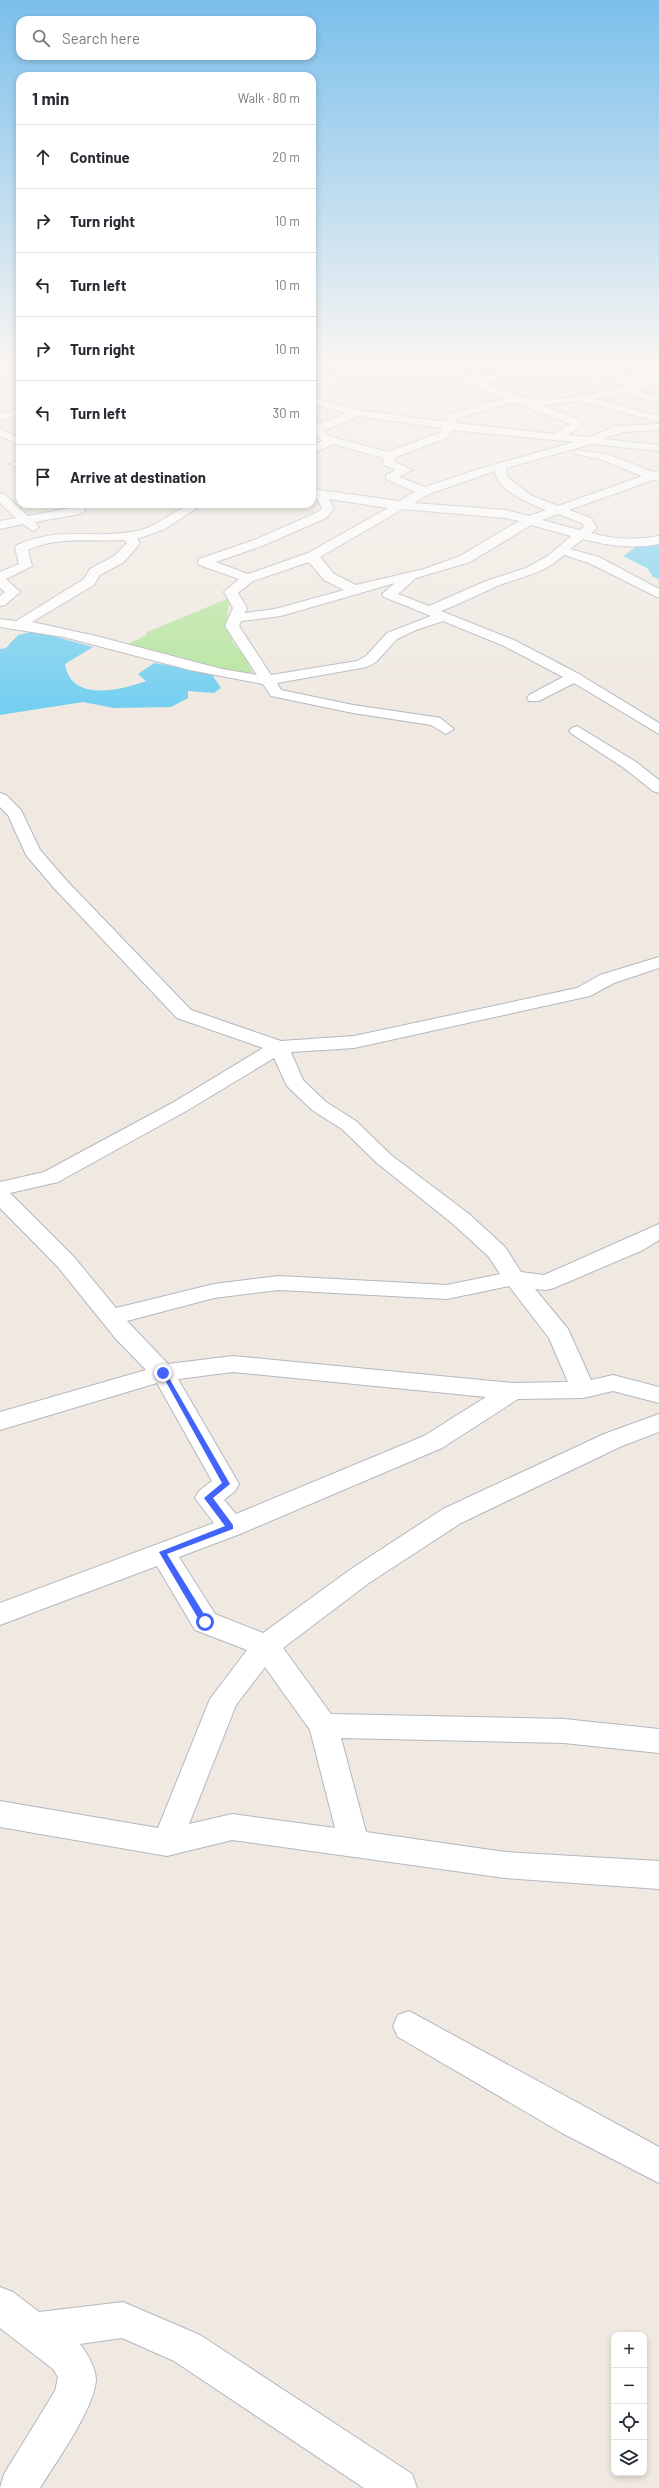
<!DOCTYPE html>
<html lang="en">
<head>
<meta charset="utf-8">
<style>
  :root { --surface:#fff; --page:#f2f2f3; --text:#2b2b33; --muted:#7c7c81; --line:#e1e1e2 }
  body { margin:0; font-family:Barlow,sans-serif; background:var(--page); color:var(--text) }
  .controls { position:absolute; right:12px; bottom:12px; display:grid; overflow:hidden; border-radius:8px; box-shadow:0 2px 6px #0003 }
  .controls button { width:36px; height:36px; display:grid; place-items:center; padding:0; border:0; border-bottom:1px solid var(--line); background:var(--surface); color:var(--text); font:20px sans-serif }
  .stop { position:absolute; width:12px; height:12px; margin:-9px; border:3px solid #4264fb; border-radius:50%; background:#fff }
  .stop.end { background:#4264fb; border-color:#fff; box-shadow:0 1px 4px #0008 }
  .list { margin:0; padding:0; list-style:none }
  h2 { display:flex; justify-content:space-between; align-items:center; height:52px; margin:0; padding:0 16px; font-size:17px }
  h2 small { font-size:13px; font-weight:400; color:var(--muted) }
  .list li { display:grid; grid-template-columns:26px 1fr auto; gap:12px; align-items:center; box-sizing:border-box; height:64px; padding:0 16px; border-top:1px solid var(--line) }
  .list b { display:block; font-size:15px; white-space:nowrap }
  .list em { font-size:13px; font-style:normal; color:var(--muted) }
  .icon { flex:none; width:22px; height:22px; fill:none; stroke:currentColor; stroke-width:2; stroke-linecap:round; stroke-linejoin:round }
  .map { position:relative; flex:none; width:659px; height:2488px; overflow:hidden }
  .search { position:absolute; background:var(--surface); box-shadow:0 2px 6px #0003; left:16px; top:16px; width:300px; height:44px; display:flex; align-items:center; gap:10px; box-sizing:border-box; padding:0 14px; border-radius:12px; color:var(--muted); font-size:15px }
  .panel { position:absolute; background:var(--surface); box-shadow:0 2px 6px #0003; left:16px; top:72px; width:300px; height:436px; border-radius:12px }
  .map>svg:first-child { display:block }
  .green { fill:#b6e59e }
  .water { fill:#75cff0 }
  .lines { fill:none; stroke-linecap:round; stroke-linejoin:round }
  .street-casing { stroke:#b4b7c1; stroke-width:2 }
  .street { fill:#fff; fill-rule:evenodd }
  .route { fill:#4264fb }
</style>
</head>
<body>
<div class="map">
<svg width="659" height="2488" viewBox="0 0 659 2488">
  <rect width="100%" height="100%" fill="#efe9e1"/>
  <path class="green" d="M229,598L227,621L233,643L245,657L254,676L242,681L221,670L122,647L147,635L145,633Z"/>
  <path class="water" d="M659,545V579L653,577L647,568L623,556L636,547Z
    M35,631L93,647L65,664C71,703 121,690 146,681L138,674L154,663L211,673L221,688L214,693L188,691V698L171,707L114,708L83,702L0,715V649L6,648L18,635Z"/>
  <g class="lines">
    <defs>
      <path id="street" d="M328,358H382L371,370L312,389V383L356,369L366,364L333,361Z
        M416,358H429L471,378L551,366L576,358H592L564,369L593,375L613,372L643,381L659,376V382L635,390L659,397V403L624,393L595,399L659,416V422L580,401L542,405L579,420L582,425L568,435L590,437L616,426L659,424V430L624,432L603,439L659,445V451L592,444L506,468L507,477L532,496L558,506L642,476L600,459L575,454V450L607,454L653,472L659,470V481L653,480L569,510L591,518L597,528L591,533C615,540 635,540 659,536V544C632,549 610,546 583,539L570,549L599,557L659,589V598L589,563L564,555C545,574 519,577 495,587C477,595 459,604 441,611L514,640L579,674L659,723V734L574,683L539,701H529L527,698L529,695L563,677L504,646L443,621L416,630L397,639L376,662L367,667L277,683L281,690L353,705L435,717L440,718L454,729L446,734L431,725L353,713L271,696L263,684L190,670L64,637L0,627V619L16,621L84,579L90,569L114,556L127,543L124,540C91,542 59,536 28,550L32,566L6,579L20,592L5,605L0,606V596L5,592L0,588V572L19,564L15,548L17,545C63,525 93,540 137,531C162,526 176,504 203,504L165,529L137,539L140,543L124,562L100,575L94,585L32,622L96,636L222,669L257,675L225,626L233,608L224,592L239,579L199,565L198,562L199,559L254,540L318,512L322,508L316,497H312V489L399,501L415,492L386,479V475L396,470L384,465L383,458L333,444L312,454V446L322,441L312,433L314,426L346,413L312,404V398L358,410L445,422L449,414L505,398L443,374ZM552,372L593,381L612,378L632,384C602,393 548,405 518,396C506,392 494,387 483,382ZM514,402L570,424L555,434L455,423L457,418ZM358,416L442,428L439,433L388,452L329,436L323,431ZM452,430L574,442L482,468L425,487L399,477L412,470L394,461V458L448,437ZM495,471C496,490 531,504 546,510L529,516L506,510L414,503L429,494ZM329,499L388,508L308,553L248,574L216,562L262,546L326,518L334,509ZM403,509L505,518L519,521L460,556L424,569L356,585L334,574L320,557ZM558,514L582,523L584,527L579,530L542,520ZM531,525L571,536L548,556L526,568L486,581L429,606L398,594L416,578L470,562ZM309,562L324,580L344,590L275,609L245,613L247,608L238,593L253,581ZM395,583L382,594L384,597L431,616L387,633L366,656L357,661L271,675L239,626L241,621L281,616Z
        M0,363L20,370V377L0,370Z
        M20,408V414L0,420V414Z
        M0,429L20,438V445L0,436Z
        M16,461L20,462V469L10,464Z
        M0,493L4,494L28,516L80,506L86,510L80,514L35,522L39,527L33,531L23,524L0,529V521L16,518L0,503Z
        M577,726L636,762L659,780V793L653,791L624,768L572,734L569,731L572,728Z
        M0,793L6,795L21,810L40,850L66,880L191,1010L281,1041L354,1036L577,988L600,975L659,957V968L614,983L590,996L354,1048L291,1052L303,1080L326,1102L356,1121L391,1155L469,1214L505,1247L521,1272L544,1275L659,1224V1240L643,1250L554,1288L546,1290L535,1289L568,1329L591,1380L613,1375L659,1387V1403L613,1391L583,1398L518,1399L442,1448L240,1534L179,1557L215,1614L263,1633L351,1569L443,1509L604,1434L659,1414V1432L622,1446L461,1523L369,1583L283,1648L331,1714L564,1719L659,1729V1753L564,1743L341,1738L366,1832L505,1852L659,1861V1889L505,1878L232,1840L167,1856L0,1827V1801L158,1828L210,1699L247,1650L195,1630L157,1566L0,1625V1603L214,1523L195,1498L199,1491L212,1481L157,1383L0,1430V1412L146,1370L116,1339L58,1267L0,1208V1182L44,1172L174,1102L263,1048L177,1018L54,888L26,855L8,815L0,807ZM274,1058L287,1086L312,1110L342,1129L377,1163L453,1224L489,1257L500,1274L447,1285L279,1276L214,1284L116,1308L74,1257L10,1193L58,1182L188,1110ZM509,1286L549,1338L568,1382L513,1383L233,1356L168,1364L127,1321L214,1298L279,1290L447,1299ZM233,1372L486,1397L424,1436L236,1514L224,1500L235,1491L239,1484L178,1379ZM265,1667L310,1730L335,1828L232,1814L189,1824L236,1705Z
        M409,2011L659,2147V2183L562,2133L398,2037L393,2026L398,2015Z
        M0,2287L13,2292L39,2312L123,2302L200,2335L412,2474L417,2488H364L174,2361L122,2338L80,2344C87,2353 96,2368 96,2380C94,2409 56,2462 40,2488H0L4,2474L55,2391L58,2377L53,2369L0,2328Z"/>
    </defs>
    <use href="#street" class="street-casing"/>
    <use href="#street" class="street"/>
  </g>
  <linearGradient id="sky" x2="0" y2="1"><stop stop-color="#7abfeb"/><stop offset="0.51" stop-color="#f8f5f2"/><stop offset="1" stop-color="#f8f5f2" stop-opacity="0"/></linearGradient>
  <rect width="659" height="707" fill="url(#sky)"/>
  <path class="route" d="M160,1371H165L230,1484L213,1498L233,1525V1529L167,1554L209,1622L205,1625H202L159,1552L225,1526L204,1498L222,1483Z"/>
</svg>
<div class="controls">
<button>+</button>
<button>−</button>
<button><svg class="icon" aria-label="locate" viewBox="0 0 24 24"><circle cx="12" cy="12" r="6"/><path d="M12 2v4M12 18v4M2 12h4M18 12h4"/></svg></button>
<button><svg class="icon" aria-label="layers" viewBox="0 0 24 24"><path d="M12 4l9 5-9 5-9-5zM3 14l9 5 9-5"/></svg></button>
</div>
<div class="stop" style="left:205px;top:1622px"></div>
<div class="stop end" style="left:163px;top:1373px"></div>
<div class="search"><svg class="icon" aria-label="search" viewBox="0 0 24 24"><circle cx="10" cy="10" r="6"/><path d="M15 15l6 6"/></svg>Search here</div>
<section class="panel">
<h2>1 min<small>Walk · 80 m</small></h2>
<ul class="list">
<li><svg class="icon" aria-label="ahead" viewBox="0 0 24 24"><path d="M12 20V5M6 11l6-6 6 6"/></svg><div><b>Continue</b></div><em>20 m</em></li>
<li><svg class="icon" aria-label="right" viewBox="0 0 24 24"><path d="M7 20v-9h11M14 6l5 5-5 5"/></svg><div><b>Turn right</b></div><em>10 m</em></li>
<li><svg class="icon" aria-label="left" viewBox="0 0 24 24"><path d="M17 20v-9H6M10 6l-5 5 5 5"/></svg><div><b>Turn left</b></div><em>10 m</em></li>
<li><svg class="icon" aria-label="right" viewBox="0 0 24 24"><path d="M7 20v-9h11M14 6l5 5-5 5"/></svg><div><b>Turn right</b></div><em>10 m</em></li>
<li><svg class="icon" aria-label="left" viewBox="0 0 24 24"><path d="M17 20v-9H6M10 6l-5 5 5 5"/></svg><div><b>Turn left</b></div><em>30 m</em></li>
<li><svg class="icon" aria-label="arrive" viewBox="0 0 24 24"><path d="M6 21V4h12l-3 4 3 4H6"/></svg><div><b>Arrive at destination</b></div></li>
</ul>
</section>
</div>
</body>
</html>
